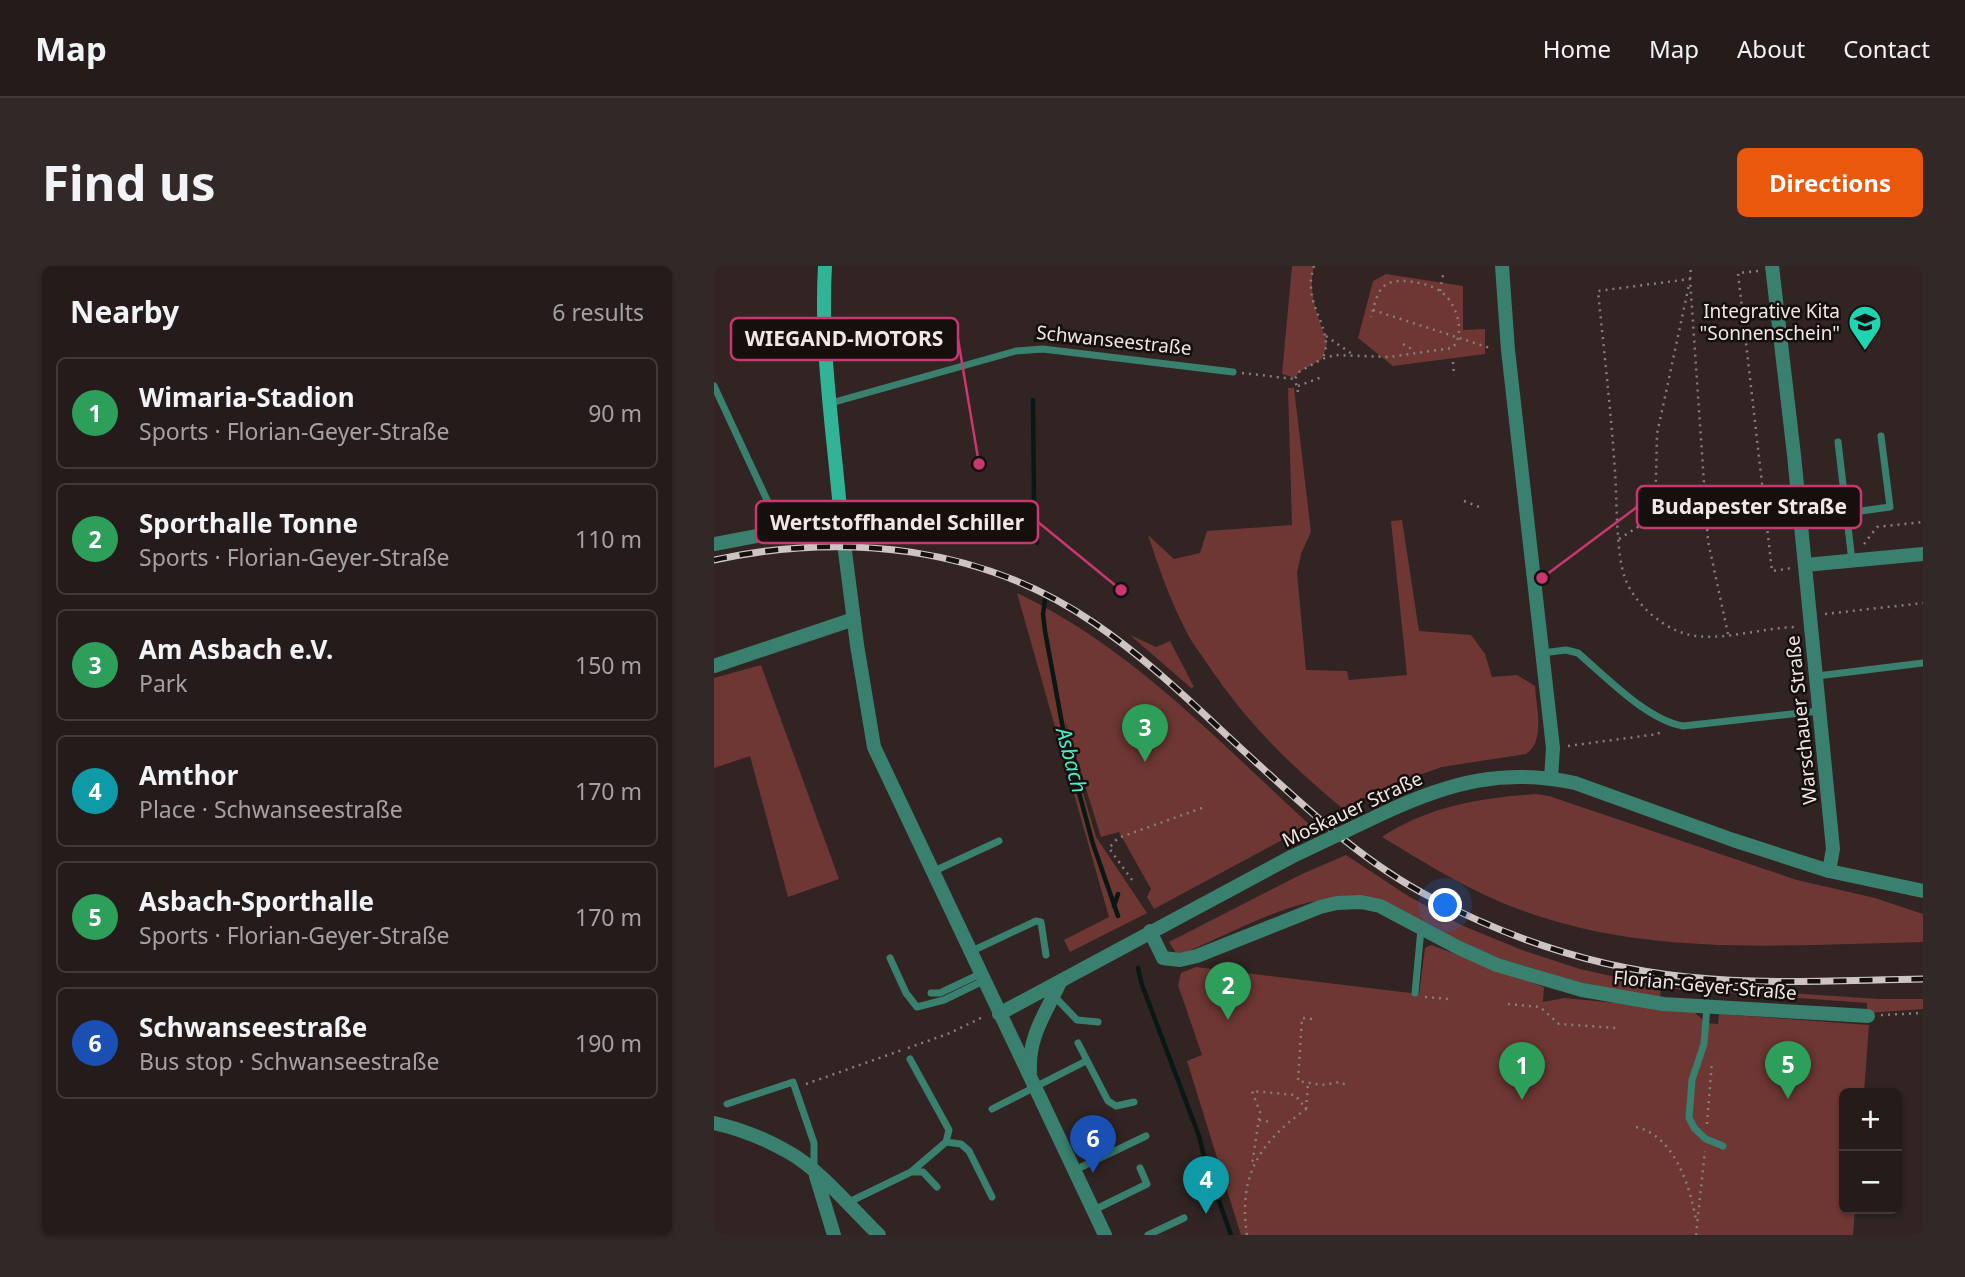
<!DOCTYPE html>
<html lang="en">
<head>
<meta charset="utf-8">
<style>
  :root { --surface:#251b1a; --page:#312827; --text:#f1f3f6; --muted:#a3a1a2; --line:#423939; --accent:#ea580c }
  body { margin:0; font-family:"Noto Sans",sans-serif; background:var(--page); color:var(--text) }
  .controls { position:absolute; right:21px; bottom:21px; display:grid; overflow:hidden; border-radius:10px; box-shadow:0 2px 5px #0004 }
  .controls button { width:63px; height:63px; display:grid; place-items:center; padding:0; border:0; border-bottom:2px solid var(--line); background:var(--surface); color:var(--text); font:35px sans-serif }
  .you { position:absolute; left:732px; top:640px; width:24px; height:24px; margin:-18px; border:5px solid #fff; border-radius:50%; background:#1a73e8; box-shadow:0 0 0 10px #1a73e833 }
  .badge { display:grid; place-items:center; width:46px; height:46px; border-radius:50%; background:var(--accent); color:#fff; font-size:23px; font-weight:700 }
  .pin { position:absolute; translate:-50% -58px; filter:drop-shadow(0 2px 4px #0008) }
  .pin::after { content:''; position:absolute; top:37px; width:24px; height:21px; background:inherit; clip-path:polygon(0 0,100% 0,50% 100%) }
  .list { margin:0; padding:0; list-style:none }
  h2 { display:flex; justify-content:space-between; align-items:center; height:91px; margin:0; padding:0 28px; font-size:30px }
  h2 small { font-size:23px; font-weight:400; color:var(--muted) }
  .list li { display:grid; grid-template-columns:46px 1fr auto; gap:21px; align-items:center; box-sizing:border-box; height:112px; margin:0 14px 14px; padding:0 14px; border:2px solid var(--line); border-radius:10px }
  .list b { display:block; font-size:26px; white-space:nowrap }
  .list p { margin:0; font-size:23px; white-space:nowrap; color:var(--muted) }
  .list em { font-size:23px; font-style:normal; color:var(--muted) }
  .map { position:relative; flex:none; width:1209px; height:969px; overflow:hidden; border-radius:10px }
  header { display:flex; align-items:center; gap:42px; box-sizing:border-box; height:98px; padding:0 35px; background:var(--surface); border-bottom:2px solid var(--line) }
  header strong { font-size:33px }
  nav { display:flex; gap:38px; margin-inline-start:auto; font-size:24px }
  .intro { display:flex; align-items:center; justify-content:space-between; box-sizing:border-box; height:168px; padding:0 42px }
  h1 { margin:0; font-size:49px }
  .button { padding:18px 32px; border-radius:10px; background:var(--accent); color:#fff; font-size:24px; font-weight:700 }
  main { display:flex; gap:42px; padding:0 42px }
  aside { flex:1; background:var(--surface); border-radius:10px; box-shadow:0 2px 5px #0004 }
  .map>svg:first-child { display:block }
  .green { fill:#6e3733 }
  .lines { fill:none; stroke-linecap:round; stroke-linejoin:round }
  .stream { stroke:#091814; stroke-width:4.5 }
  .path { stroke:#897d7c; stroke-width:2.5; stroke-dasharray:2 5; stroke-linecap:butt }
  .lane { stroke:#39806e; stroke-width:7 }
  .street { stroke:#39806e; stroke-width:14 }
  .secondary { stroke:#31b396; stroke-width:14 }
  .rail-casing { stroke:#cec4c3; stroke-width:7 }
  .rail { stroke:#150f0e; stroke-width:4.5; stroke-dasharray:13; stroke-linecap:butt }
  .street-bridge { stroke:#39806e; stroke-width:14 }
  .labels { text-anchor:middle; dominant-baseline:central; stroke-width:5; stroke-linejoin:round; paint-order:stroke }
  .poi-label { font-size:19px; fill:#f0e7e6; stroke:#150f0e; text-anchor:end }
  .street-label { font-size:19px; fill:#f0e7e6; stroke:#150f0e }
  .water-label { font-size:21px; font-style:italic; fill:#48ecc7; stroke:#150f0e }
  .leader { fill:none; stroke:#c93770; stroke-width:2.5 }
  .callout-dot { fill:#c93770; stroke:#150f0e; stroke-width:2.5 }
  .callout { fill:#150f0e; stroke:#c93770; stroke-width:2.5 }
  .callout-label { font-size:21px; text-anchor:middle; font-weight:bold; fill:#f0e7e6 }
</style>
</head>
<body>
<header>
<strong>Map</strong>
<nav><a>Home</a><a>Map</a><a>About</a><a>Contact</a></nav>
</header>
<div class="intro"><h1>Find us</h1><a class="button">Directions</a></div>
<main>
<aside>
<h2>Nearby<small>6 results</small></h2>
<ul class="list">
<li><span class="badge" style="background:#2e9e5b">1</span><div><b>Wimaria-Stadion</b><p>Sports · Florian-Geyer-Straße</p></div><em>90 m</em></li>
<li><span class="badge" style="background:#2e9e5b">2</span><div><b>Sporthalle Tonne</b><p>Sports · Florian-Geyer-Straße</p></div><em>110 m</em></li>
<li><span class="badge" style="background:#2e9e5b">3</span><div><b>Am Asbach e.V.</b><p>Park</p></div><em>150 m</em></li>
<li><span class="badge" style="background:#0f9aa8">4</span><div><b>Amthor</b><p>Place · Schwanseestraße</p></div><em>170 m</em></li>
<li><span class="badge" style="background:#2e9e5b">5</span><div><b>Asbach-Sporthalle</b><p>Sports · Florian-Geyer-Straße</p></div><em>170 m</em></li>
<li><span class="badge" style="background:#1a4fb4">6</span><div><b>Schwanseestraße</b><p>Bus stop · Schwanseestraße</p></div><em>190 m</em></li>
</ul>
</aside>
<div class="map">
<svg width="1209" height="969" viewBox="0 0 1209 969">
  <rect width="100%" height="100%" fill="#312423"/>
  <path class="green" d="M578,0H600C593,29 605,51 613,78L608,93L585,106L581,112L568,108Z
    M672,8L749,20V64L771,63V88L679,100L644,72L659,15Z
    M574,122H580L597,266L587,288L583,307L592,404L633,405L635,414L693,409L677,255L688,254L705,365L757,369L771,388L778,411L803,409L821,420C822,440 832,475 812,488L728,501L693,513L628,542C574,497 532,456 492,396C486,386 477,376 472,365C456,334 445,302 434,269L460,293L486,287L493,265L578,259Z
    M303,327C417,381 504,475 596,559L440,643L433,631L437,623L405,566L387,571L351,455L354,475L382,571L433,647L356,686L350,674L395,651Z
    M416,369L442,381L456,375L480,421L477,422Z
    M47,399L125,613L74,631L36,490L0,502V412Z
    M822,528L835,530L1083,614L1161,632L1209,648V676C1066,679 919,693 784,635C743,617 706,594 668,571C714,540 768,532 822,528Z
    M632,589L694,630L747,659L808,684L866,703L928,717L1165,733H1209V743L1153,747V737L947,722L946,731L882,721L787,693L643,631C582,629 525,664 470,687H462L455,676L588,608Z
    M717,679L830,721L829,736L850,732L978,744L992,757L1004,758L1005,748L1155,759L1150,827H1130V943H1141L1139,969H527L473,795L488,789L464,719L467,707L482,701L705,728L711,682Z"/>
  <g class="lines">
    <path class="stream" d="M322,74L326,67
      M319,134L320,233L323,277
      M331,334L329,348L331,365L352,479L379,578L404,650
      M400,640L404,628
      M424,702L428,719L485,870L492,898L517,969"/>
    <path class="path" d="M600,0C598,7 596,15 597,22C597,44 620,70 609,91
      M1044,5L1024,7L1058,305L1078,302
      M976,13L977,0
      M726,25L729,9
      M659,44L779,83
      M612,70L638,88
      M689,78L701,85
      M739,96L740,110
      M528,107L581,113
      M584,120L608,111
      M584,126L581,113L585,106L608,93L621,89L675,91L738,82C753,68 742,35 726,25C714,17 680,9 669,21C662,28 660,41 657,51
      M750,235L768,242
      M905,273L941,250L943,168L975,19
      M1150,278L1163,261L1209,256
      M1111,348L1209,337
      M1014,368L994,275L976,13L884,25C890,85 897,145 901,206C903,233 902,289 911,312C920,337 947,361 972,368C1005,377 1049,361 1084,361
      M854,480L944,468L947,465
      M418,614L395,582L404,572L488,542
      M711,731L735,733
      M794,738L826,741L845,758L902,762
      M1167,749L1209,747
      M598,753L588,752L584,815L608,819L626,816L632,819
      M194,782L236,767L271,750
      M92,818L188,784
      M592,843L594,818
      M545,854L557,856
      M993,858L998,795
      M922,861C961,870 976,921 982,954
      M533,969C524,910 545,877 592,843L581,829L538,825L546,846L538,899
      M982,969L991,885"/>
    <path class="lane" d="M0,120L67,264
      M117,137L302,85L329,83L519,106
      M1124,176L1138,295
      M1132,247L1176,241L1167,170
      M828,387L852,384L864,387C892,411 933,454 969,460L1105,445
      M1103,410L1209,397
      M218,606L285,575
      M256,686L322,655L327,656L332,689
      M176,692L192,727L203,741L230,734L269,715
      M217,727H226L266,708
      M701,727L707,663
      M340,730L363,754L384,756
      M993,741L990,778L978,814L975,852L981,863L992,873L1009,880
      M364,777L394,835L402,840L420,836
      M196,793L235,864L232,876L197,906
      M13,838L79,816L100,877V903
      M278,843L372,795
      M232,876L247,878L255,885L278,931
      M361,904L432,870
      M133,937L197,906H209L223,921
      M380,944L433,918L426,902
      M434,969L470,952"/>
    <path class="street" d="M788,0L794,84L839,482L837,512
      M1058,0L1080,189L1119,583L1115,605
      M0,278L127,254L143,379L160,481L391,969
      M1091,299L1209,288
      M0,400L140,353
      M674,545C737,516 791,502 861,517L1019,574L1115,605L1209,625
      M436,665L449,692L466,694L483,690L606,641L623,637L647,636L666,640L743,681L783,699L868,724L949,738L1154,750
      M285,748L577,591
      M316,806C314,770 332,747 346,716
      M0,857C27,863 52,873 76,887C106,904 139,944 165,969
      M102,910L120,969"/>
    <path class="secondary" d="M111,0C106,84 120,170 127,254"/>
    <defs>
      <path id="rail" d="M0,294C131,266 268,280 380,357C436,395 484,443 533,488C591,541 648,596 718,632C798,674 884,702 974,711C1051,719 1131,714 1209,713"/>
    </defs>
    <use href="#rail" class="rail-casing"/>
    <use href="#rail" class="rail"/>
    <path class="street-bridge" d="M577,591L674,545"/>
  </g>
  <defs>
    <symbol id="school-pin" viewBox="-11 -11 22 30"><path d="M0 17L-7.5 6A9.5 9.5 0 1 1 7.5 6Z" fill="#1dd5b1" stroke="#150f0e"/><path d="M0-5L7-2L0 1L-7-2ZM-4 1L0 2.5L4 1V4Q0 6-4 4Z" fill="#111"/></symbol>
  </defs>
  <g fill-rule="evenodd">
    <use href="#school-pin" x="1132" y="37" width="38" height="52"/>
  </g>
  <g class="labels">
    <g class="poi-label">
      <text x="1126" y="45">Integrative Kita<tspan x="1126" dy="22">"Sonnenschein"</tspan></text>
    </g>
    <g class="street-label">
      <text transform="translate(400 74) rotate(6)">Schwanseestraße</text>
      <text transform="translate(1087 454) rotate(-96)">Warschauer Straße</text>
      <text transform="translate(638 543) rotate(-25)">Moskauer Straße</text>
      <text transform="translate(991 719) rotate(5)">Florian-Geyer-Straße</text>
    </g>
    <g class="water-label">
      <text transform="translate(358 494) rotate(75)">Asbach</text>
    </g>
  </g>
  <path class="leader" d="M265 198L244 73M828 312L923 241M407 324L324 256"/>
  <g class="callout-dot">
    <circle cx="265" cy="198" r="7"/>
    <circle cx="828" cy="312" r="7"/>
    <circle cx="407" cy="324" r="7"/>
  </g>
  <g class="callout">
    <rect x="17" y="52" width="227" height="42" rx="7"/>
    <rect x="923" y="220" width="224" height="42" rx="7"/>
    <rect x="42" y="235" width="282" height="42" rx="7"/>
  </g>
  <g class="callout-label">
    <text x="130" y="80">WIEGAND-MOTORS</text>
    <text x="1035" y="248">Budapester Straße</text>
    <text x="183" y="264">Wertstoffhandel Schiller</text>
  </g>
</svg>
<div class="controls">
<button>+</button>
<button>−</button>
</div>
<div class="you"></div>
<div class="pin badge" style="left:808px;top:834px;background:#2e9e5b">1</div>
<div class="pin badge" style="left:514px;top:754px;background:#2e9e5b">2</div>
<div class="pin badge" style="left:431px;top:496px;background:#2e9e5b">3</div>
<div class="pin badge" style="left:492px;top:948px;background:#0f9aa8">4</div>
<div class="pin badge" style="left:1074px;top:833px;background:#2e9e5b">5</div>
<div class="pin badge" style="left:379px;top:907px;background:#1a4fb4">6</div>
</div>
</main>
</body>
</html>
